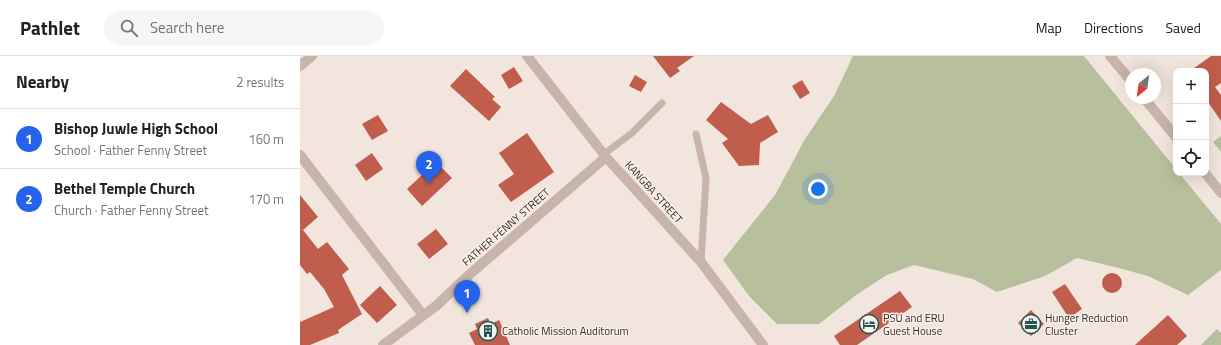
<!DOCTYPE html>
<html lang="en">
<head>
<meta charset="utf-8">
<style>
  :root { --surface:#fff; --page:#f6f6f6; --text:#202124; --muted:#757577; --line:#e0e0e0; --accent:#2563eb }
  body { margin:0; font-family:"Titillium Web",sans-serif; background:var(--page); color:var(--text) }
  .controls { position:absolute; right:12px; top:12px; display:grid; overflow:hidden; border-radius:8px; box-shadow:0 4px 16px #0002 }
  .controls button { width:36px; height:36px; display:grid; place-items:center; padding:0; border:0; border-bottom:1px solid var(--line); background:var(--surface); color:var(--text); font:20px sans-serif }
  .compass { position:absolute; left:825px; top:12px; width:36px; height:36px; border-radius:50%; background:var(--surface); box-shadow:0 4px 16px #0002; rotate:209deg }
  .you { position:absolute; left:518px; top:133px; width:14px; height:14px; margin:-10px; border:3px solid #fff; border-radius:50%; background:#1a73e8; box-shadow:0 0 0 6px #1a73e833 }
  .badge { display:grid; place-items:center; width:26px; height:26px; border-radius:50%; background:var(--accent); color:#fff; font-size:13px; font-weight:700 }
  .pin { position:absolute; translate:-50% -33px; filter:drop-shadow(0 1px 2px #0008) }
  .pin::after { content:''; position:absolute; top:21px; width:14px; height:12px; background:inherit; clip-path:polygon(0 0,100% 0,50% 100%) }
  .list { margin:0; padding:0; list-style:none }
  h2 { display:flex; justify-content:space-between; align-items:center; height:52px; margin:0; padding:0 16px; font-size:17px }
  h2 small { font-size:13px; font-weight:400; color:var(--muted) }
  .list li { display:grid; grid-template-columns:26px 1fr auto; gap:12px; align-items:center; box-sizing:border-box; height:60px; padding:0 16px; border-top:1px solid var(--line) }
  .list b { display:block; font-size:15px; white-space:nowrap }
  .list p { margin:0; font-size:13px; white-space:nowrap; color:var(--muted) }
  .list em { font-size:13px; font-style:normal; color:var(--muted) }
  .icon { flex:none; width:22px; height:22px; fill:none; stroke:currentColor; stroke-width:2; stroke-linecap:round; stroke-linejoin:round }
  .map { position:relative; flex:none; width:921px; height:289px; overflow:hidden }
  header { display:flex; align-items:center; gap:24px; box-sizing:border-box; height:56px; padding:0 20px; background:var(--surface); border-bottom:1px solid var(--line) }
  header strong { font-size:19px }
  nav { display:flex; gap:22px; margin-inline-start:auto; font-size:14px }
  .search { width:280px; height:36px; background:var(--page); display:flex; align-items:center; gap:10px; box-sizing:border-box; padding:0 14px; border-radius:22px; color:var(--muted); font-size:15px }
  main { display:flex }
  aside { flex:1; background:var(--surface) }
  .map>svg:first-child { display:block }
  .green { fill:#b7bf9d }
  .building { fill:#c05d4c }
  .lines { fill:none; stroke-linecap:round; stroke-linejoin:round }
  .service { stroke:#c8b4a9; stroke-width:7 }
  .minor { stroke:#c8b4a9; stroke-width:10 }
  .labels { text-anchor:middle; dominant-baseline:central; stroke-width:3; stroke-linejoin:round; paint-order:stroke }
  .street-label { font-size:11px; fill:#362c29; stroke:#f9f0e9 }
  .poi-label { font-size:11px; fill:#362c29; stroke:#f9f0e9; text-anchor:start }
</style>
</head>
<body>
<header>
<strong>Pathlet</strong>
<div class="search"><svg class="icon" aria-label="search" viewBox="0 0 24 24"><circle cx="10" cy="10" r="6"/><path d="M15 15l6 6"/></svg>Search here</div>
<nav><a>Map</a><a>Directions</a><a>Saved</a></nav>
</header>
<main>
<aside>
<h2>Nearby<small>2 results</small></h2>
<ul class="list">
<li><span class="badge">1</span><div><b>Bishop Juwle High School</b><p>School · Father Fenny Street</p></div><em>160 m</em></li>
<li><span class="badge">2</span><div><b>Bethel Temple Church</b><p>Church · Father Fenny Street</p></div><em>170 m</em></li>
</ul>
</aside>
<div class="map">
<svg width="921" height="289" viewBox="0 0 921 289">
  <rect width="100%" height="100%" fill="#f1e5dd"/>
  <path class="green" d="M553,0H784L876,113V117H879L921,168V214L888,239L848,220L815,211L777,202L745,220L697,236L673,223L614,209L587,219L556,239L519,268H477L449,240L423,204L475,139L505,83L534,40Z
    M921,80V96L913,86Z
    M917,273L921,277V289H901Z"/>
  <path class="building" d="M353,0H394L377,12L380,15L370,22Z
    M911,0H921V27L915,31L921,39V65L906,43V15H890Z
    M214,11L223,25L209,33L201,19Z
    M166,13L195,41L192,43L201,51L189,65L150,30Z
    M335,19L347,26L341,36L329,30Z
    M502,24L510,37L500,43L492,30Z
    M421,46L451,68L468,59L478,76L460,87L459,109L439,110L422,87L428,83L406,64Z
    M78,59L88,75L72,84L62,68Z
    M227,77L254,116L211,146L198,129L214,118L199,97Z
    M72,97L83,113L66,125L55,109Z
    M136,106L152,122L122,150L107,133Z
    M0,139L18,161L3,174L18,193L27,186L49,213L42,219L62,258L38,274L39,277L10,289H0V266L34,251L24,233L10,216L7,218L0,209Z
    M136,173L148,188L129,203L117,188Z
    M802 227a10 10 0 1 1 20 0a10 10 0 1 1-20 0Z
    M765,228L782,253L769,262L752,236Z
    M80,230L97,249L77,267L60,249Z
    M600,235L612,251L557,289H540L534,280Z
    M731,254L744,268L731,280L718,267Z
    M868,259L887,280L877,289H835Z
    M188,262L191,268L199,264L210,289H175L169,277L177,273L175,268Z"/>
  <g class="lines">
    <path class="service" d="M396,78L406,122L401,206
      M304,98L332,77L362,47"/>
    <path class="minor" d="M227,0L306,101L401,206L463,289
      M810,0L831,25
      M0,10L12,0
      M844,42L876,81
      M0,99L123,259
      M905,117L921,137
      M83,289L136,250L170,218L306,101"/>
  </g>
  <defs>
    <symbol id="hotel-ring" viewBox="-11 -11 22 22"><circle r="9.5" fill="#f9f0e9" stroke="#205654" stroke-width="1.5"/><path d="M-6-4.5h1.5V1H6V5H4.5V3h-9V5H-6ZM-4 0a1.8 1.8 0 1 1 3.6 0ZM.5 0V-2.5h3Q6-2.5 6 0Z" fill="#205654"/></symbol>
    <symbol id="office-ring" viewBox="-11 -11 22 22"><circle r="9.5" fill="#f9f0e9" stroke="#205654" stroke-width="1.5"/><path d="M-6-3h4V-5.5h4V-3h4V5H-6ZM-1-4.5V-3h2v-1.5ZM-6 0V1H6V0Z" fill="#205654"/></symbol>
    <symbol id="building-ring" viewBox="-11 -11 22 22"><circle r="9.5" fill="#f9f0e9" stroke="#205654" stroke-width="1.5"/><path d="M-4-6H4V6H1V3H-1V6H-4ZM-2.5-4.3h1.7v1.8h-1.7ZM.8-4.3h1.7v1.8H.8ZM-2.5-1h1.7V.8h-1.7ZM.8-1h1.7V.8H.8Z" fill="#205654"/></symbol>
  </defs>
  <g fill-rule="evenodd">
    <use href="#hotel-ring" x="558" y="257" width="22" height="22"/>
    <use href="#office-ring" x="720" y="257" width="22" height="22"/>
    <use href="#building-ring" x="177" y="264" width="22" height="22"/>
  </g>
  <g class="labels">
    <g class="street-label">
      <text transform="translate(354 136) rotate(48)">KANGBA STREET</text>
      <text transform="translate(206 171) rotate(-41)">FATHER FENNY STREET</text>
    </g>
    <g class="poi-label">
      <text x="583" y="262">PSU and ERU<tspan x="583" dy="13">Guest House</tspan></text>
      <text x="745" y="262">Hunger Reduction<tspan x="745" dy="13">Cluster</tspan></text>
      <text x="202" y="275">Catholic Mission Auditorum</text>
    </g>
  </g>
</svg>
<div class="controls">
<button>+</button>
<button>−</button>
<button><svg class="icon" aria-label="locate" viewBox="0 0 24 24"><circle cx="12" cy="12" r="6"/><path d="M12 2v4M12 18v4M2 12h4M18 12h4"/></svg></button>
</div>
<svg class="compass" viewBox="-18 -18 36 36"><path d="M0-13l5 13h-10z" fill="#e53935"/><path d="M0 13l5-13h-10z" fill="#757577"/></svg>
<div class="you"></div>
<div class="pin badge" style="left:167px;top:257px">1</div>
<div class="pin badge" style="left:129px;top:128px">2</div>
</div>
</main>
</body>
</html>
